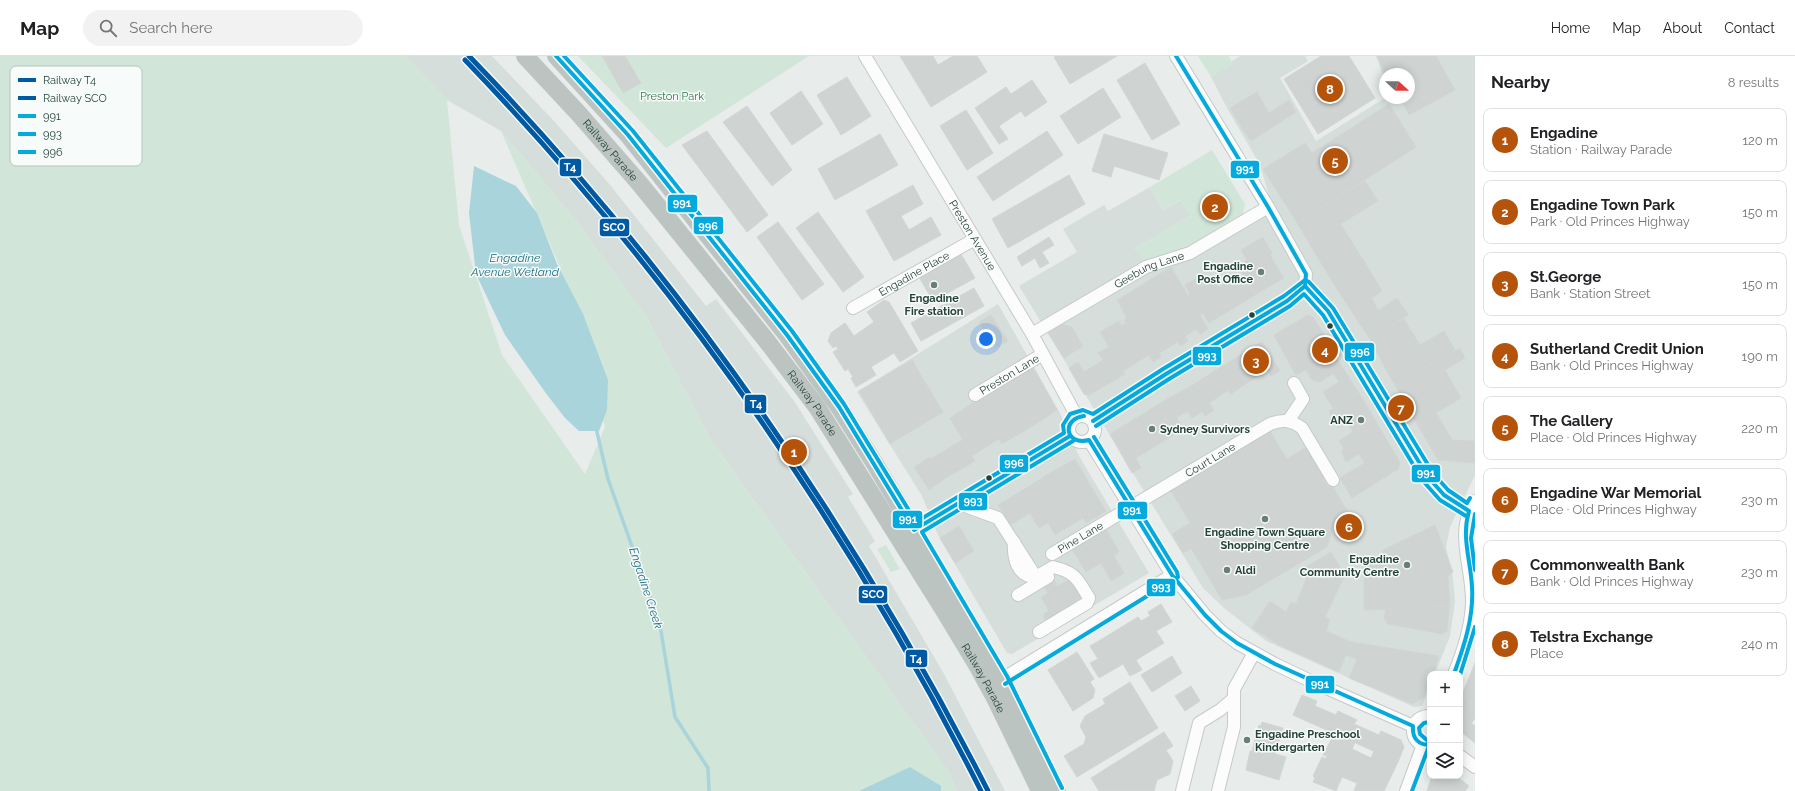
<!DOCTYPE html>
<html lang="en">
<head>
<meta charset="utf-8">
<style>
  :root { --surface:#fff; --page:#f2f2f2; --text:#202124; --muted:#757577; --line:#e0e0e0; --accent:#b45309 }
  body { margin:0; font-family:Raleway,sans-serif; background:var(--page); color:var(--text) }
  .controls { position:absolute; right:12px; bottom:12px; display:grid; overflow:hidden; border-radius:8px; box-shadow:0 2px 10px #0003 }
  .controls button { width:36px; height:36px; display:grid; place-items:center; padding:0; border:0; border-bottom:1px solid var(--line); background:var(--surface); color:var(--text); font:20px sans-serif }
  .compass { position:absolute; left:1379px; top:12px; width:36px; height:36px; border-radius:50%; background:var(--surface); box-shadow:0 2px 10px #0003; rotate:111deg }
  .you { position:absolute; left:986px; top:283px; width:14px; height:14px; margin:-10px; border:3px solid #fff; border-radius:50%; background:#1a73e8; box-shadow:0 0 0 6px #1a73e833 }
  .badge { display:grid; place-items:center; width:26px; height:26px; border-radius:50%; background:var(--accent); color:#fff; font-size:13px; font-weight:700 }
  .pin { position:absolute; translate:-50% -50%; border:2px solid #fff; box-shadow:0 1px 4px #0006 }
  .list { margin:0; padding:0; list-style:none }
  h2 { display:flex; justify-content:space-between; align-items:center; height:52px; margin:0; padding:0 16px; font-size:17px }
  h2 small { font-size:13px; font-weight:400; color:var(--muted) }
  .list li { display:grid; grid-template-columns:26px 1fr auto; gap:12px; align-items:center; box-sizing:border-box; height:64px; margin:0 8px 8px; padding:0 8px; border:1px solid var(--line); border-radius:8px }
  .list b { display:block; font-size:15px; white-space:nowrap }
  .list p { margin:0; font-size:13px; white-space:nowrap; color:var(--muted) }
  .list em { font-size:13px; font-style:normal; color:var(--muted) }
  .icon { flex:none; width:22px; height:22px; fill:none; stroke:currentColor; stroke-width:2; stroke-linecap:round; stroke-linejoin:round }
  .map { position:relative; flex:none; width:1475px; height:735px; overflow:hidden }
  header { display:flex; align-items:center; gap:24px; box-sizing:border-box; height:56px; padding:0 20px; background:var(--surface); border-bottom:1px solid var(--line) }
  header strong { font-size:19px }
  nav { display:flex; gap:22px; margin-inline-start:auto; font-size:14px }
  .search { width:280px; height:36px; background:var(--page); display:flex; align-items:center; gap:10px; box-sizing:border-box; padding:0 14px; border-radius:22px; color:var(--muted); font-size:15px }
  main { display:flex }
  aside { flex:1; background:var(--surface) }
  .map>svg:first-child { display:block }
  .built { fill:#d6dedb }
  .green { fill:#d1e6d8 }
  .water { fill:#a9d4db }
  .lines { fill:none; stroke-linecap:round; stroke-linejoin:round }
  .stream { stroke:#a9d4db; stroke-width:3.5 }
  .building { fill:#cfd4d2; stroke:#d1d6d4 }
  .minor-casing { stroke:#c5cac8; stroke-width:14 }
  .highway-casing { stroke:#c3ccc9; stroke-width:18 }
  .minor { stroke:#fcfcfc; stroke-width:12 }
  .highway { stroke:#bcc4c2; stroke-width:17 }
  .bus-1-casing { stroke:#f7fbf9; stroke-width:7 }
  .bus-2-casing { stroke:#f7fbf9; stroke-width:7 }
  .bus-3-casing { stroke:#f7fbf9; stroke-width:7 }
  .bus-1 { stroke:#04aadd; stroke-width:4 }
  .bus-2 { stroke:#04aadd; stroke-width:4 }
  .bus-3 { stroke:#04aadd; stroke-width:4 }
  .rail-1-casing { stroke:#f7fbf9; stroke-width:8 }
  .rail-2-casing { stroke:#f7fbf9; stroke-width:8 }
  .rail-1 { stroke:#005aa3; stroke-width:5 }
  .rail-2 { stroke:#005aa3; stroke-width:5 }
  .poi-dot { fill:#697e78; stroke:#f7fbf9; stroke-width:1.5 }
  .bus-dot { fill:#24423a; stroke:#f7fbf9; stroke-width:1.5 }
  .labels { text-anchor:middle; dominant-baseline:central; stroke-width:3; stroke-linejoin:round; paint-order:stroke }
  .park-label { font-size:11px; fill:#2d7a4b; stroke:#f7fbf9 }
  .street-label { font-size:11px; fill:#24423a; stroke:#f7fbf9 }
  .poi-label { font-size:11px; font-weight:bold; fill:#24423a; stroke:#f7fbf9; text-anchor:end }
  .water-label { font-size:12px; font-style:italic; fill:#1c6f80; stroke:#f7fbf9 }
  .key { fill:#f7fbf9; stroke:#b8c4c0; stroke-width:1 }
  .key-label { font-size:11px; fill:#24423a }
  .line-badge { stroke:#f7fbf9; stroke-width:1.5 }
  .badge-label { font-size:11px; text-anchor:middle; font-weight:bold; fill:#fff }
</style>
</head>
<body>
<header>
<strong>Map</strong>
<div class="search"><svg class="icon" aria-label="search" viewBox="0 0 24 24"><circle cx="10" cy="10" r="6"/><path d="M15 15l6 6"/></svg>Search here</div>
<nav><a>Home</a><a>Map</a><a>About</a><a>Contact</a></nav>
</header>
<main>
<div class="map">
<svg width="1475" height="735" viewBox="0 0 1475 735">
  <rect width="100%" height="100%" fill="#e8edeb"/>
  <path class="built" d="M405,0H492L555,66L611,130L706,250L716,243L794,345L853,438L848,441L875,485L869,490L944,618L1005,735H956L950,718L710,383L648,264L578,167L501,75L447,44Z
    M1240,0H1305L1308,5L1280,22L1316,85L1385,42H1409V18H1385V25L1376,0H1475V419L1450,471L1446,491L1453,522L1455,546L1450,580L1435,618H1430V631L1422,650L1414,651L1266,585L1224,552L1203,532L1019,230L1077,196L1063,173L1104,149L1108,155L1150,131L1163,154L1181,144L1190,160L1134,193L1242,161L1270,142L1259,107L1228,54L1210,19Z
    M998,248L1060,357L1079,400L1149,517L1012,598L1007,597L939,481L922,440L857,336Z"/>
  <path class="green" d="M0,0H405L447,44L459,169L502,299L585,418L605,371L559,209L501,75L578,167L648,264L710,383L950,718L956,735H0Z
    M578,0H809L666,92Z
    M1198,0H1229L1233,8L1211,21Z
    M1212,94L1245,148L1242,161L1191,191L1145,206L1134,193L1190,160L1180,144L1163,154L1150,131Z
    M886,489L900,513L891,516L877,493Z"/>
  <path class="water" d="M474,110L516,130L537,157L557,208L583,258L608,324L607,354L599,375H579L565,362L545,336L505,279L476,218L469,157Z
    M910,711L941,730V735H859Z"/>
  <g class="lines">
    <path class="stream" d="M596,372L608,423L660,569L675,661L708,712L709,735"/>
  </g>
  <path class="building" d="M602,0H625L641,27L623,37Z
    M900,0H933L938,9L953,0H977L987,16L931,51Z
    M1056,0H1117L1070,28L1054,1Z
    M1321,0H1349L1375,42L1318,78L1284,23Z
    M1377,0H1436L1455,34L1409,59L1400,42H1409V18H1386Z
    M1145,7L1180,68L1152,84L1117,24Z
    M847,21L871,60L841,79L817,39Z
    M1032,24L1047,46L1025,61L1021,55L999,70L1008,83L999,88L975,52L1006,31L1011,38Z
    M1103,32L1121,61L1078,88L1060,60Z
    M801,35L823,68L792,89L770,57Z
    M1257,36L1269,57L1243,74L1230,52Z
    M1289,44L1296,56L1251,85L1243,74Z
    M1389,48L1416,91L1297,167L1263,113L1305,87L1312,97Z
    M747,50L792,114L772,130L723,66Z
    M966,54L993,97L967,114L940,70Z
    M707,75L768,159L747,176L682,89Z
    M1047,75L1063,99L993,145L977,121Z
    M880,78L898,109L835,144L818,113Z
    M1104,78L1168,97L1159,124L1114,110L1111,121L1092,115Z
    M1069,119L1085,148L1008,192L992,163Z
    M1365,125L1378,145L1309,187L1297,167Z
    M913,129L923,148L901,160L909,174L931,161L941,179L894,205L866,155Z
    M818,156L864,221L843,236L796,172Z
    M778,166L824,228L802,244L757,181Z
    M1340,167L1362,202L1330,222L1309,187Z
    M1049,181L1054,189L1042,196L1049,207L1040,212L1035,202L1022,210L1017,201Z
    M1263,181L1272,197L1270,199L1284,222L1255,239L1238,210L1247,204L1241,194Z
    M961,198L975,222L933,245L919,221Z
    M1362,202L1382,235L1352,256L1330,222Z
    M1171,211L1208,273L1200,278L1197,273L1185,280L1188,285L1180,290L1178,286L1159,297L1161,301L1153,306L1149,299L1123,315L1100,276L1119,265L1121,270L1126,267L1124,264L1127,262L1117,244Z
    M1197,222L1220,260L1209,267L1203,257L1200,259L1188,240L1190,238L1185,229Z
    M1245,222L1255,239L1231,254L1219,231L1228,226L1232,230Z
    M1214,223L1231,254L1220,260L1202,230Z
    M974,232L984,250L921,285L911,267Z
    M1397,242L1408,259L1370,283L1359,267Z
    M1372,243L1378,254L1359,267L1352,256Z
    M884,244L889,246L918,295L900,306L894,297L871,311L876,319L856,331L851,322L853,321L848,313L845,315L833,296L838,293L836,290L833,292L828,285L831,277L845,267L854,280L874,266L867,256Z
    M991,259L1008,285L996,292L979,266Z
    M1308,259L1313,261L1322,275L1284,298L1274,279Z
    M1404,263L1420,289L1384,310L1370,283Z
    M1061,268L1072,271L1083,290L1064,302L1048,277Z
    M1322,275L1342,311L1320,326L1312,324L1306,314L1296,319L1284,298Z
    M1444,275L1455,294L1395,329L1384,310Z
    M1262,286L1280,315L1271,320L1253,291Z
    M1109,291L1125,318L1089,339L1084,338L1069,312L1078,306L1084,316L1103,304L1098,297Z
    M1253,291L1267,314L1258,320L1244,297Z
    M1460,292L1465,302L1401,340L1395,329Z
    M1244,297L1258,320L1241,331L1226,308Z
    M912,304L943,356L890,388L859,335Z
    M1226,308L1241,331L1231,338L1216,314Z
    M1032,309L1057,354L1031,371L1004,326Z
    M1342,311L1359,337L1333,352L1323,336L1339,326L1333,317Z
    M1216,314L1229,334L1209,347L1196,327Z
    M1445,314L1461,342L1417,368L1401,340Z
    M1004,326L1031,371L1002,388L975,345Z
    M1196,327L1214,354L1205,360L1188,332Z
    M1188,332L1202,356L1192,362L1178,337Z
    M1178,337L1188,355L1177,361L1167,343Z
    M1359,337L1369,353L1338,372L1329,355Z
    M1167,343L1183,373L1136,402L1120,372Z
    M975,345L999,383L972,400L950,362Z
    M1369,353L1374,362L1353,376L1347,366Z
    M1436,356L1452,384L1433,395L1417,368Z
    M1374,362L1380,372L1344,393L1339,385Z
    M1120,372L1141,412L1132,417L1110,378Z
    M1380,372L1385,381L1346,406L1341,395Z
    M1270,375L1287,403L1308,390L1325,418L1323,423L1327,430L1333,431L1349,458L1334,468L1327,491L1246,539L1222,544L1191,492L1183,497L1172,478L1190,467L1171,435Z
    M1385,381L1391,391L1365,407L1359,398Z
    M962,384L975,405L944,423L931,403Z
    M1452,384L1475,385V407L1438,404L1433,395Z
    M1391,391L1400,406L1398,413L1352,442L1340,422Z
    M930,401L944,423L929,434L914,411Z
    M1075,403L1106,455L1086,467L1055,414Z
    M1055,414L1083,462L1055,479L1048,467L1039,472L1018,437Z
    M1018,437L1030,457L1010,469L998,449Z
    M1435,469L1453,516L1448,520L1450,551L1364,554V502L1382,500L1383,494Z
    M959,470L974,495L955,507L940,482Z
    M1106,473L1119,496L1114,500L1124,517L1111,525L1101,507L1086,516L1072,493Z
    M1331,496L1345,519L1325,561L1330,564L1326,575L1351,586L1339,616L1279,589L1252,572L1270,545L1286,556L1291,546L1296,548L1307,521L1302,513Z
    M1073,521L1087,544L1047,566L1043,561L1045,557L1049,555L1041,541L1048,537L1043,529L1053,522L1058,530Z
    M1161,548L1172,566L1156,575L1164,587L1136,604L1142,614L1130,620L1107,580L1138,561L1141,565L1150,560L1148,556Z
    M1447,550L1449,554L1447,575L1442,578L1388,568L1384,562L1386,553Z
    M1107,580L1123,608L1099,622L1090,607L1098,603L1090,590Z
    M1351,586L1439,600L1433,618H1430V626L1424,641L1413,648L1349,622L1357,603L1346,599Z
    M1077,596L1094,623L1090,626L1095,634L1093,642L1073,655L1048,614Z
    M1172,600L1182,617L1152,636L1141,619Z
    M1475,607V650L1462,639Z
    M1130,626L1158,672L1125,692L1103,643Z
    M1191,630L1200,645L1185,655L1175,640Z
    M1302,639L1317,645L1315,650L1336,659L1338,655L1357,664L1354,668L1379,679L1381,675L1401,684L1404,691L1398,706L1293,659Z
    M1462,639L1475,650V662L1471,668L1460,659V644Z
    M1105,648L1125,692L1077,721L1064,700L1084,688L1086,681L1080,670L1085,660Z
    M1460,659L1475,670V687L1460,675Z
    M1262,666L1283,672L1275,698L1286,701L1279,724L1246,714L1250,695H1252L1259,669L1261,670Z
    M1164,676L1173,690L1166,694L1173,705L1170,718L1157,724L1154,735H1099L1091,722Z
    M1335,677L1355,686L1352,693L1371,702L1374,695L1398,706L1384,735H1354L1357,727L1342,721L1336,735L1313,726L1315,722L1313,720L1322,701L1326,703L1327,700L1323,699Z
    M1432,720H1456L1469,730L1465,735H1427Z"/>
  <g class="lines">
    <defs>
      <g id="minor">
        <path id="s1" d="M865,0L1032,278L1077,361"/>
        <path d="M1176,0L1268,151L1306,218L1305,230"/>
        <path d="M1305,230L1328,255L1428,421L1444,439L1469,455"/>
        <path id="s2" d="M853,252L975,183"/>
        <path id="s3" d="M1032,278L1146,211L1190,197L1268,151"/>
        <path id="s4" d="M975,339L1043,298"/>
        <circle cx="1082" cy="373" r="13"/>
        <path d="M1093,365L1166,318L1287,245L1305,230"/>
        <path d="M1288,365L1303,343L1294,327"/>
        <path d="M1089,384L1172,519L1205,559L1221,575L1237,587L1275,608L1315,627L1413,670"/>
        <path d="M968,451L998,462L1036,521L1053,511C1076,516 1078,524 1089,542L1087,547L1039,576"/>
        <path d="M914,474L1070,380"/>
        <path d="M1014,486C1013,502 1017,521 1036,521"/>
        <path id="s5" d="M1052,498L1270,368C1282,363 1291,364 1302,372L1333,424"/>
        <path d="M1018,539L1048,521"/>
        <path d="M1454,618C1463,595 1471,572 1472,547C1473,512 1454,476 1475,445"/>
        <path d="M1002,623L1172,519"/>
        <path d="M1430,660C1414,659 1407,677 1419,687L1430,689"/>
        <path d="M1460,700L1475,711"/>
        <path d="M1182,735L1199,667L1220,654L1233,643"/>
        <path d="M1218,735L1234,671V633L1254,597"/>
        <path d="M1406,735L1423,689"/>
      </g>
      <g id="highway">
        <path id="s6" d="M525,0L579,58L640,128L766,284L817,351L945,556L977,609L996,644L1040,735"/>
        <path d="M556,0L628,79L659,118L787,279L839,351L875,408L1002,623L1057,735"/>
      </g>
    </defs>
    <use href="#minor" class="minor-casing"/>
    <use href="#highway" class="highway-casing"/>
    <use href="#minor" class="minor"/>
    <use href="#highway" class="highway"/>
    <defs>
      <path id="bus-1" d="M556,0L628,79L787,279L839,351L914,474L1070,380
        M1176,0L1268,151L1306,218L1305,230
        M1305,230L1328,255L1428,421L1444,439L1469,455C1461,482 1471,505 1472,531C1474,561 1464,590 1454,618
        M1084,360C1061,363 1065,390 1089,384L1172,519L1205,559L1221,575L1237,587L1275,608L1413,670C1412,682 1418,689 1430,689
        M1093,365L1166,318L1287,245L1305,230"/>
      <path id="bus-2" d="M1096,370L1169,323L1290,250L1304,238L1323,259L1423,425L1440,444L1466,460
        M1475,458L1471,482L1475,514
        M1460,619L1475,571
        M1005,628L1178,521L1177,516L1094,381
        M1062,732L1007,620L922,476L1073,385
        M1412,735L1429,690L1428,685L1420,678L1419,672L1424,667L1430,666"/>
      <path id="bus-3" d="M564,0L633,75L792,275L844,348L916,466L1064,377L1063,369L1070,358L1083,354L1093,358L1163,313L1284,240L1305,224L1309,226L1333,252L1433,417L1448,434L1467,447L1470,442"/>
    </defs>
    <use href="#bus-1" class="bus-1-casing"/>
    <use href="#bus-2" class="bus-2-casing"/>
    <use href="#bus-3" class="bus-3-casing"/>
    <use href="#bus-1" class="bus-1"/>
    <use href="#bus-2" class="bus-2"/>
    <use href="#bus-3" class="bus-3"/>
    <defs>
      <path id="rail-1" d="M469,0C679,217 851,466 988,735"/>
      <path id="rail-2" d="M465,4C673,220 846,467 981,735"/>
    </defs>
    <use href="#rail-1" class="rail-1-casing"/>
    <use href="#rail-2" class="rail-2-casing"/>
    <use href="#rail-1" class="rail-1"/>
    <use href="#rail-2" class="rail-2"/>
  </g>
  <g class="poi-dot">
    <circle cx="1261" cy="216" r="4"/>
    <circle cx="934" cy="229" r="4"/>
    <circle cx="1361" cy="364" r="4"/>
    <circle cx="1152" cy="373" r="4"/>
    <circle cx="1265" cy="463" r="4"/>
    <circle cx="1407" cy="509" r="4"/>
    <circle cx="1227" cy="514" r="4"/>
    <circle cx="1247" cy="684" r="4"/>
  </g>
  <g class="bus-dot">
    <circle cx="1252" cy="259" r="3.5"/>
    <circle cx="1330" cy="270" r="3.5"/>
    <circle cx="989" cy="422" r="3.5"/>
  </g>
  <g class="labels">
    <g class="park-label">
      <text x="672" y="40">Preston Park</text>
    </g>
    <g class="street-label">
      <text stroke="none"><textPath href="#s6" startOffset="127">Railway Parade</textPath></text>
      <text stroke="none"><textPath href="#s1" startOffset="209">Preston Avenue</textPath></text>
      <text stroke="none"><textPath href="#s3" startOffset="134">Geebung Lane</textPath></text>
      <text stroke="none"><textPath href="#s2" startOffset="70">Engadine Place</textPath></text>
      <text stroke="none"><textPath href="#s4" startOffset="40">Preston Lane</textPath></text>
      <text stroke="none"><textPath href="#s6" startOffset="451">Railway Parade</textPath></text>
      <text stroke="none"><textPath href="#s5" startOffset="184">Court Lane</textPath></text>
      <text stroke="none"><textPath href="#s5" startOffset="33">Pine Lane</textPath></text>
      <text stroke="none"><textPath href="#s6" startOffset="775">Railway Parade</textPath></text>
    </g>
    <g class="poi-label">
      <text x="1253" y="210">Engadine<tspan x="1253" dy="13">Post Office</tspan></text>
      <text x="934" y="242" text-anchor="middle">Engadine<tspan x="934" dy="13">Fire station</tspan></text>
      <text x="1353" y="364">ANZ</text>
      <text x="1160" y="373" text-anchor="start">Sydney Survivors</text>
      <text x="1265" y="476" text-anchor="middle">Engadine Town Square<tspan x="1265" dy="13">Shopping Centre</tspan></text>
      <text x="1399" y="503">Engadine<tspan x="1399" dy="13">Community Centre</tspan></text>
      <text x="1235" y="514" text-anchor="start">Aldi</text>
      <text x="1255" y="678" text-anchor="start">Engadine Preschool<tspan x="1255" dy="13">Kindergarten</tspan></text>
    </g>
    <g class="water-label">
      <text x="515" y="202">Engadine<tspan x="515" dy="14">Avenue Wetland</tspan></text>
      <text transform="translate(646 532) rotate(72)">Engadine Creek</text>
    </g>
  </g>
  <rect x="10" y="10" width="132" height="100" rx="6" class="key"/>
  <rect x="18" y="22" width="18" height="4" fill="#005aa3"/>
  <rect x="18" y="40" width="18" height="4" fill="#005aa3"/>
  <rect x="18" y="58" width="18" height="4" fill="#04aadd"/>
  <rect x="18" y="76" width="18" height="4" fill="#04aadd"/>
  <rect x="18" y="94" width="18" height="4" fill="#04aadd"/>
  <g class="key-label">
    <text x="43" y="28">Railway T4</text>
    <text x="43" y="46">Railway SCO</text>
    <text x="43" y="64">991</text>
    <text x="43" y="82">993</text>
    <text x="43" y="100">996</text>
  </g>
  <g class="line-badge">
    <rect x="559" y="102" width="23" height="19" rx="4" fill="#005aa3"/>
    <rect x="1230" y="104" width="30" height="19" rx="4" fill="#04aadd"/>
    <rect x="667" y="138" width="31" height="19" rx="4" fill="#04aadd"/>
    <rect x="693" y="160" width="31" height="19" rx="4" fill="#04aadd"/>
    <rect x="599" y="162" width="31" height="19" rx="4" fill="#005aa3"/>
    <rect x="1344" y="286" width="31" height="20" rx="4" fill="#04aadd"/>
    <rect x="1192" y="290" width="30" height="20" rx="4" fill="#04aadd"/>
    <rect x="744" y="338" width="23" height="20" rx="4" fill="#005aa3"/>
    <rect x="999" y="398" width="30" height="19" rx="4" fill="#04aadd"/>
    <rect x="1411" y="408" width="30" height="19" rx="4" fill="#04aadd"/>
    <rect x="958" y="436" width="30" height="19" rx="4" fill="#04aadd"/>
    <rect x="1117" y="445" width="31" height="19" rx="4" fill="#04aadd"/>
    <rect x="892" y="454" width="31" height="19" rx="4" fill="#04aadd"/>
    <rect x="1146" y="522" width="30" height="19" rx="4" fill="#04aadd"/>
    <rect x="858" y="529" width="30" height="19" rx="4" fill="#005aa3"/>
    <rect x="905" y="593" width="23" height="19" rx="4" fill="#005aa3"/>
    <rect x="1305" y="619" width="30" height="19" rx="4" fill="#04aadd"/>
  </g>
  <g class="badge-label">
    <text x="570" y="115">T4</text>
    <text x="1245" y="117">991</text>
    <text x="682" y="151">991</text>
    <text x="708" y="174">996</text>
    <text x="614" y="175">SCO</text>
    <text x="1360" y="300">996</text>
    <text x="1207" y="304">993</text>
    <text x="756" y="352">T4</text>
    <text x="1014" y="411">996</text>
    <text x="1426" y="421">991</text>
    <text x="973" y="449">993</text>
    <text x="1132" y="458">991</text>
    <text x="908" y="467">991</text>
    <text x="1161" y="535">993</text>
    <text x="873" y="542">SCO</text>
    <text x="916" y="607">T4</text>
    <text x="1320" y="632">991</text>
  </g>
</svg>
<div class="controls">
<button>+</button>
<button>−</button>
<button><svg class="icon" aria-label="layers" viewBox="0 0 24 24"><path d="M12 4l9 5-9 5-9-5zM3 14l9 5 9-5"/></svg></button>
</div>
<svg class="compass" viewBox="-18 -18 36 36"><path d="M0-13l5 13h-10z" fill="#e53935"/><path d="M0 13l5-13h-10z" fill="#757577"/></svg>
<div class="you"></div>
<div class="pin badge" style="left:794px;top:396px">1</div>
<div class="pin badge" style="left:1215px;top:151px">2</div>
<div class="pin badge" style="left:1256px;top:305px">3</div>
<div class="pin badge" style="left:1325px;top:294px">4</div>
<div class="pin badge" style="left:1335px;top:105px">5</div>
<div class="pin badge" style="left:1349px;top:471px">6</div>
<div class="pin badge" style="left:1401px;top:352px">7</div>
<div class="pin badge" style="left:1330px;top:33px">8</div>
</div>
<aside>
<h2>Nearby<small>8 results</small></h2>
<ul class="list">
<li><span class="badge">1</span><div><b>Engadine</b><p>Station · Railway Parade</p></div><em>120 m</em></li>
<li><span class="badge">2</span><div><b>Engadine Town Park</b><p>Park · Old Princes Highway</p></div><em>150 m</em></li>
<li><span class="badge">3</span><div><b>St.George</b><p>Bank · Station Street</p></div><em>150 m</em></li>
<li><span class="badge">4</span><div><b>Sutherland Credit Union</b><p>Bank · Old Princes Highway</p></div><em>190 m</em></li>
<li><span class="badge">5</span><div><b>The Gallery</b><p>Place · Old Princes Highway</p></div><em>220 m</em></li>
<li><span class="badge">6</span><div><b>Engadine War Memorial</b><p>Place · Old Princes Highway</p></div><em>230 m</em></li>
<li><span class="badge">7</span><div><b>Commonwealth Bank</b><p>Bank · Old Princes Highway</p></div><em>230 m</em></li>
<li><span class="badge">8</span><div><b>Telstra Exchange</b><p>Place</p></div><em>240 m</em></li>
</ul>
</aside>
</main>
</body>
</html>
